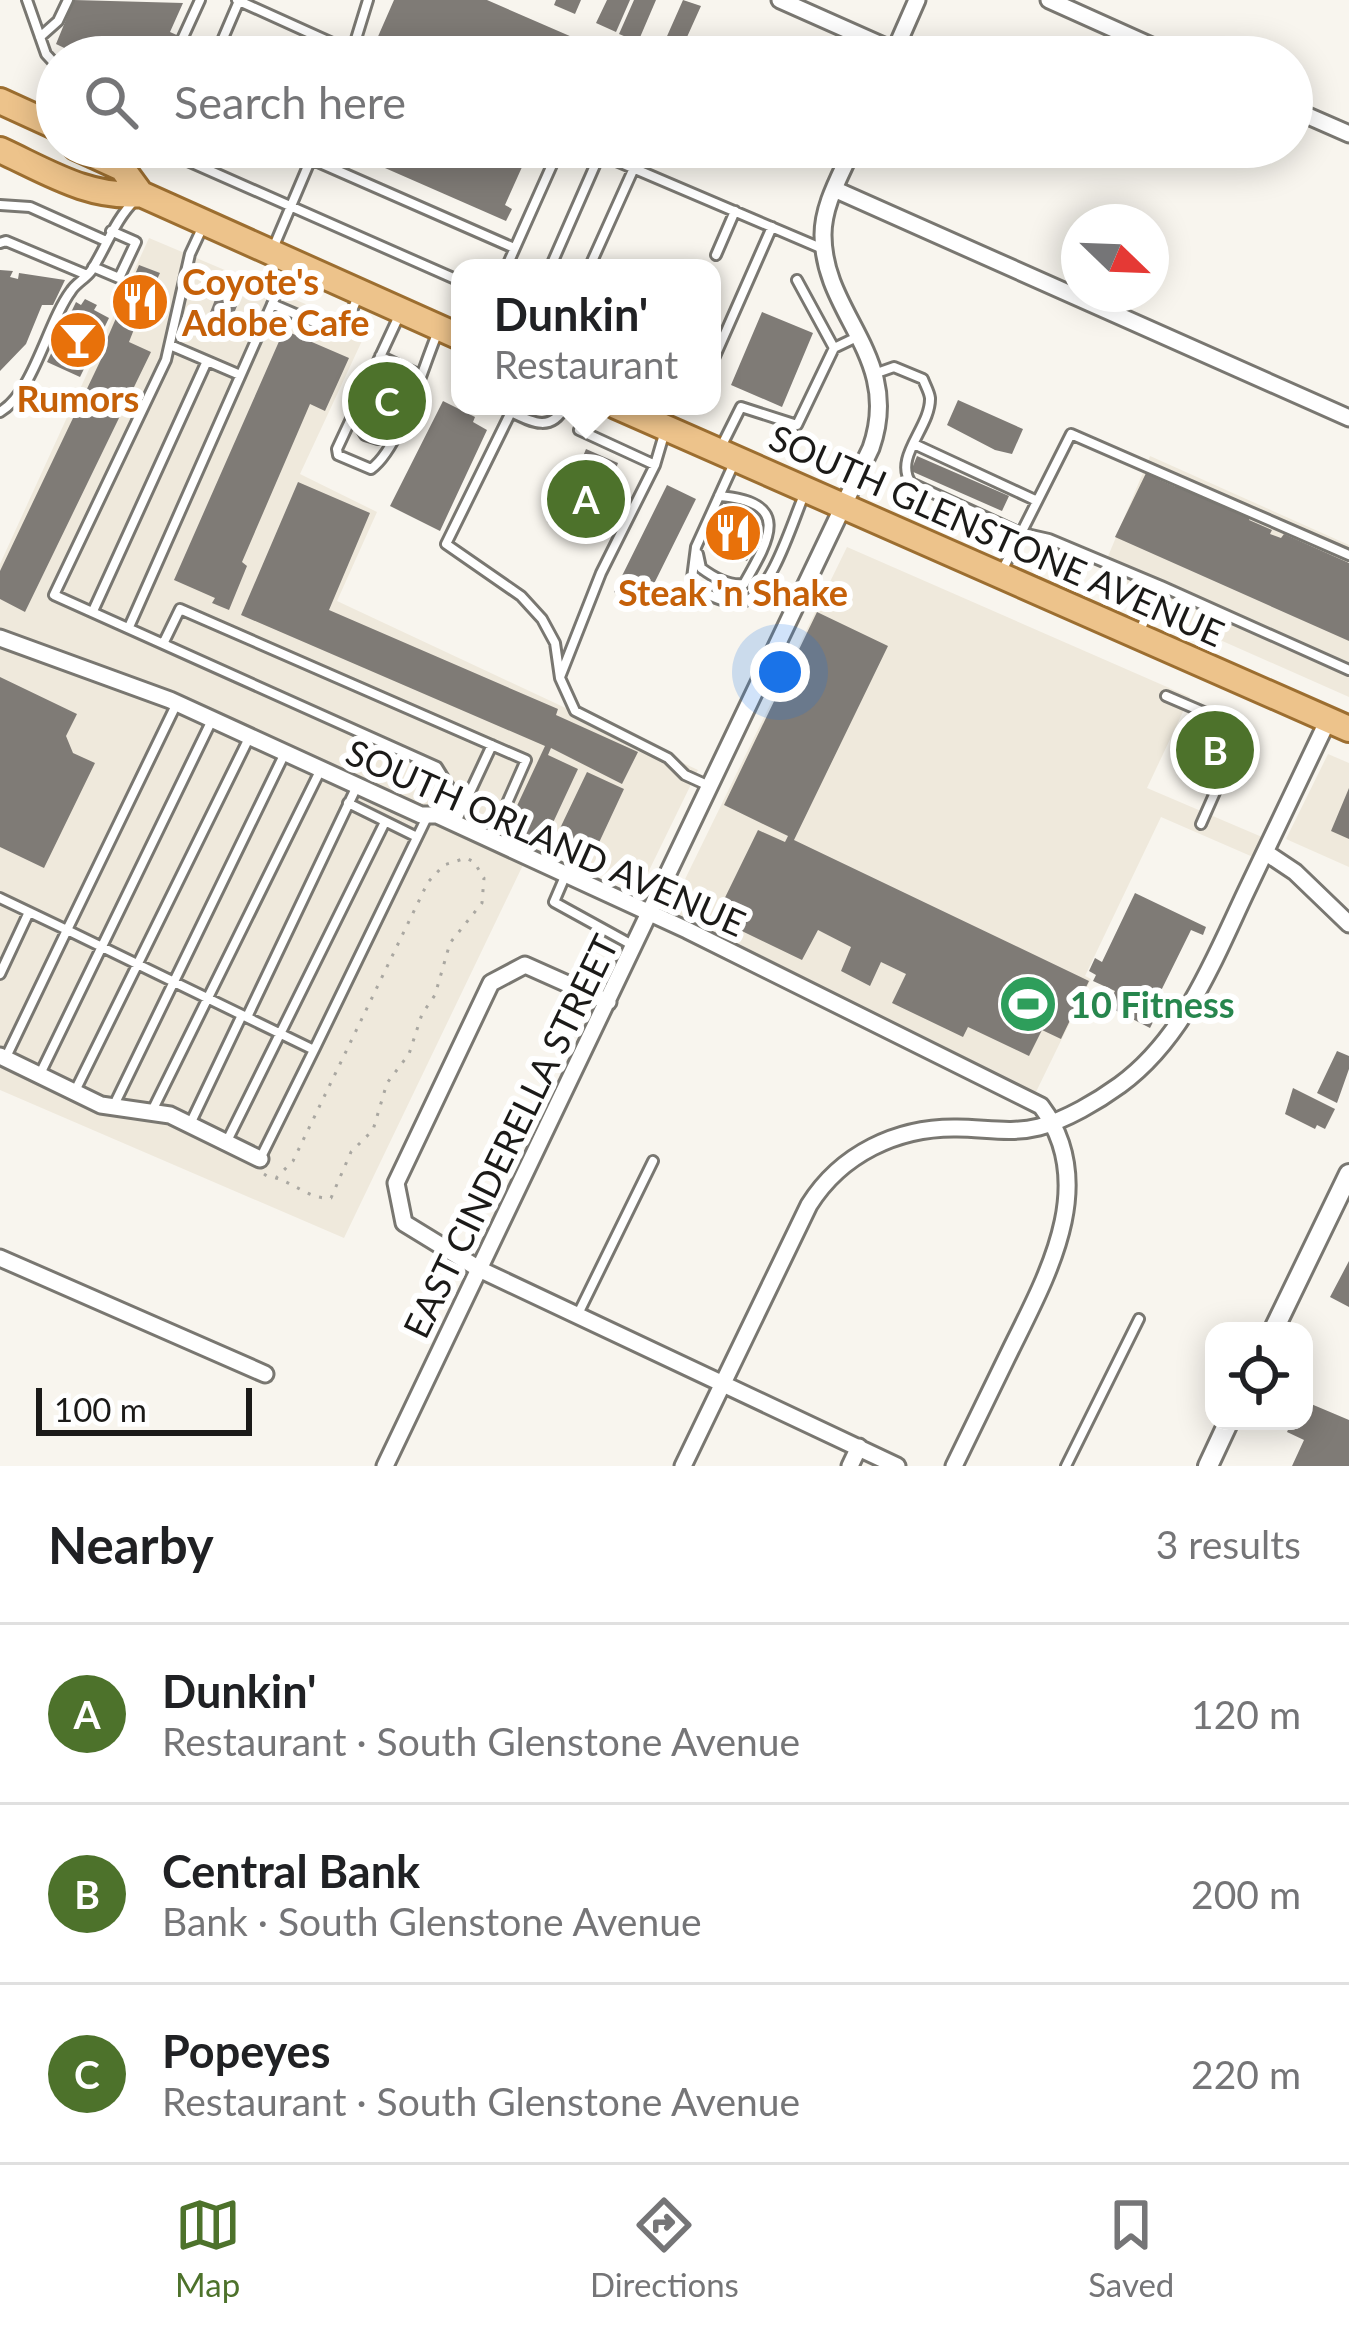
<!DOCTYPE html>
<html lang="en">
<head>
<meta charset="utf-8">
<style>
  :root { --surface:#fff; --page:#f6f6f6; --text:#202124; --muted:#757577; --line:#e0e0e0; --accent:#4d722b }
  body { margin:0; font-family:Lato,sans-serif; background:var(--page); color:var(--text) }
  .controls { position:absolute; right:36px; bottom:36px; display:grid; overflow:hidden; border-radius:24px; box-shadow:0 6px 30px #0003 }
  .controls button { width:108px; height:108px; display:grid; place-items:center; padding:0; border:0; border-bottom:3px solid var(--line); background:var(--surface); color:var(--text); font:60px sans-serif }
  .compass { position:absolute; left:1061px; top:204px; width:108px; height:108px; border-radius:50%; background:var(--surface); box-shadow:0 6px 30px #0003; rotate:113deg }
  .scale { position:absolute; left:36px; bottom:30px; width:216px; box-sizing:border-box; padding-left:12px; border:6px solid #1b1a18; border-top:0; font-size:33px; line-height:42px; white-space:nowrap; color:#1b1a18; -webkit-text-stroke:9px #fff; paint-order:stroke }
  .you { position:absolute; left:780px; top:672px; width:42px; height:42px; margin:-30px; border:9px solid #fff; border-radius:50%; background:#1a73e8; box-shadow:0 0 0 18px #1a73e833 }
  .badge { display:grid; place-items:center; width:78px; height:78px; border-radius:50%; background:var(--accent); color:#fff; font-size:39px; font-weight:700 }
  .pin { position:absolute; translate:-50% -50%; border:6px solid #fff; box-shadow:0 3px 12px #0006 }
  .popup { position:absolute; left:451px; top:259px; width:270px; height:156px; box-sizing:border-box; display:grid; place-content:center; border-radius:24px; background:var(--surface); filter:drop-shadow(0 3px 9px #0005); font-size:39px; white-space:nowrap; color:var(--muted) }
  .popup b { font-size:45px; color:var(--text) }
  .popup::after { content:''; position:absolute; left:50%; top:100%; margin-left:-24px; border:24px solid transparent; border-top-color:var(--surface) }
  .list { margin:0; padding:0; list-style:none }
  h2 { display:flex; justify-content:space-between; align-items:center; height:156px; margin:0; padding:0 48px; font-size:51px }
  h2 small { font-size:39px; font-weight:400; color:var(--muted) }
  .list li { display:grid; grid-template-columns:78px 1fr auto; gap:36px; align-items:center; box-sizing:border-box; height:180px; padding:0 48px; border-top:3px solid var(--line) }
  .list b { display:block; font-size:45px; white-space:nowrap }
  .list p { margin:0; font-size:39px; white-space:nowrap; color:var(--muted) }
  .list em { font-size:39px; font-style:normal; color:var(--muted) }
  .icon { flex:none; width:66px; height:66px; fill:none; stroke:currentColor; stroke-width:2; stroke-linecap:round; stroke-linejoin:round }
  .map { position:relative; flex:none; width:1349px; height:1466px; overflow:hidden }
  .search { position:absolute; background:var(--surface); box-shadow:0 6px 30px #0003; left:36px; right:36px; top:36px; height:132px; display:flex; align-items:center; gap:30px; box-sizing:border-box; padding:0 42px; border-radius:66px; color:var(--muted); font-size:45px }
  .sheet { height:696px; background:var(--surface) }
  nav { display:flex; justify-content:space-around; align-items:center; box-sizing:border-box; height:168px; border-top:3px solid var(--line); background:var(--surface); font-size:33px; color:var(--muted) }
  nav a { display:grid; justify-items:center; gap:6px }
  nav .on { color:var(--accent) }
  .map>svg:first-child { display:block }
  .built { fill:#efe9dc }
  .building { fill:#7f7b76 }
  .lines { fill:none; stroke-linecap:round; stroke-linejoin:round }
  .service-casing { stroke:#797771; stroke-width:14 }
  .minor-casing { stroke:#797771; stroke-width:21 }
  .tertiary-casing { stroke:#797771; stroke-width:24 }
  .primary-casing { stroke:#9c6e30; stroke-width:30 }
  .path { stroke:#a9a7a1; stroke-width:3; stroke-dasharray:3 9; stroke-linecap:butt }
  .service { stroke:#fff; stroke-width:8 }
  .minor { stroke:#fff; stroke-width:15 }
  .tertiary { stroke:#fff; stroke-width:18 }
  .primary { stroke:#edc38b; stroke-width:24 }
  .labels { text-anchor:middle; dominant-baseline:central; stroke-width:12; stroke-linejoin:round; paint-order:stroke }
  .food-label { font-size:36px; font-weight:bold; fill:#c56008; stroke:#fff }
  .street-label { font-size:36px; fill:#1b1a18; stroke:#fff }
  .leisure-label { font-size:36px; font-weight:bold; fill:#27864d; stroke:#fff; text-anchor:start }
</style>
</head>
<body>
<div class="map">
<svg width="1349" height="1466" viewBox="0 0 1349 1466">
  <rect width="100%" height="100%" fill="#f8f5ee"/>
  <path class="built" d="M149,238L367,330L300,474L377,512L337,601L698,770L640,889L534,842L344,1238L0,1090V564Z
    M1150,456L1349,545V697L1096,585Z
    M847,547L1190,697L1147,788L1262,837L1253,857L1161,817L1085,976L1091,979L1036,1092L670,910Z
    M1328,754L1349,763V867L1286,839Z"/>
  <path class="building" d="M74,0L183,3L170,32L179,36L170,57H83L56,44Z
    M394,0H487L579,40L571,57H369Z
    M556,0H581L575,14L554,5Z
    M607,0H630L616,32L596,23Z
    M634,0H656L638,42L619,34Z
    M683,0L701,6L678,57H671L660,52Z
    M337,147H531L505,205L512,209L506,221Z
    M139,265L160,273L154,286L163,290L151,319L140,314L129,342L151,352L25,612L0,599V571L105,351L99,347L107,339Z
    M0,270L13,271L10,277L18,279L19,273L65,280L53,305H42L26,344L0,371Z
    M216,297L237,306L227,330L207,320Z
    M85,299L97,305L94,310L109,318L80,377L47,362L76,302L81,305Z
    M762,312L813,333L782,407L731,385Z
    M284,330L349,358L325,411L310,404L242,562L247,566L229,610L212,603L215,598L174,580Z
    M391,375L404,383L385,427L367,419Z
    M958,400L1023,429L1012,454L995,450L947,425Z
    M443,401L475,417L473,422L487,430L440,531L390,506Z
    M586,449L618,463L602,508L608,511L594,542L547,522L555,504L562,508Z
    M917,456L1009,496L1002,511L911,471Z
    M1148,469L1162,475L1160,480L1176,487L1178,483L1251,516L1249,520L1272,530L1270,534L1281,538L1284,534L1349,563V641L1115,537Z
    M298,482L370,513L329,610L558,709L556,715L638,752L622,784L551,748L548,755L578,769L544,842L508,825L545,746L241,615Z
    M667,485L696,499L643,606L614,592Z
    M720,504L764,525L747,561L703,541Z
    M817,612L888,646L794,840L1089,981L1061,1039L1042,1030L1029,1056L968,1027L963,1037L892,1003L906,974L881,962L870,986L841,971L851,947L818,930L802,960L715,918L758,830L785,842L788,836L724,805Z
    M0,677L77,714L66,736L73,753L95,763L44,868L0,847Z
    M1191,723L1250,748L1237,778L1180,752Z
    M587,772L624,789L589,864L552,845Z
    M1349,788V839L1331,831Z
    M1135,893L1206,927L1203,935L1191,930L1153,1007L1159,1010L1150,1028L1107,1006L1115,991L1093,981L1096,975L1089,971L1095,958L1102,962Z
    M1337,1051L1349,1056V1069L1337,1103L1317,1093Z
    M1293,1088L1335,1109L1325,1129L1317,1125L1315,1129L1285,1114Z
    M1349,1261V1307L1330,1297Z
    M1304,1401L1349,1420V1466H1292L1304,1440L1287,1432L1292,1421H1304Z"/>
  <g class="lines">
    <defs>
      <path id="service" d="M27,0L46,54L57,66
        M237,0L352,52L351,57
        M40,37L58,21L68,0
        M352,52L368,0
        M174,57L200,0
        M215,57L239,1
        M175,147L172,154L460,281
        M586,147L600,154
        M311,159L514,248
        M0,205L30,207L106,241
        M204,224L190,254L166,360L54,595L437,767L450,788L437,815
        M0,243L6,241L87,275
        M274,246L316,147
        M716,255L735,211
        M93,267L119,278L136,242L111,231
        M506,268L560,147
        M550,268L600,154L823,249
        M589,268L634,168
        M797,280L834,348
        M272,304L342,334L359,294
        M398,318L337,449L338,455L371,469C400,448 422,370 437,334
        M170,345L240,375
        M380,356L420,375L391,431L378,439L365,435L359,425L380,376Z
        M712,363L772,227
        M874,374L894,367L923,379C925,385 929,391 930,398C931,427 893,457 911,483L1018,532L1049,539L1161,586
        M565,406C552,432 533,423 511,412L446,544L521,596L542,619L555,643L560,678L575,711L668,758L685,775L707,785
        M0,412C34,392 47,323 71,291C76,283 85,279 91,271C107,246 114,221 135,200
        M579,430L655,465L665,431
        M914,444L1035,500
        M722,445L741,407L797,425L834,348L857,337
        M735,461L696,547L691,586C706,593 727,607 745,601C772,592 793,520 804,495
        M698,554L701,568C713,577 728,586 744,584C771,537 791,502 719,496
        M1003,569L1071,434L1349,555
        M93,611L207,361
        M129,627L289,266
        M1139,632L1161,586L1349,670
        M163,644L180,609L526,760L492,837
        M560,677L601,573L655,465
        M1166,696L1236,726L1224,772L1201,824
        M348,803L417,837
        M456,822L492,745
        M566,874L554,902L634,946
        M0,898L67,930L177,703
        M0,974L29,912
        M247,1017L357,786
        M314,1050L428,815
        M6,1057L67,930L314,1050L260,1159
        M40,1074L212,720
        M75,1091L249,738
        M114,1105L285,753
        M152,1111L321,769
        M191,1122L242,1015
        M227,1141L385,822
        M578,1314L653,1161
        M1066,1466L1139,1319"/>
      <path id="minor" d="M780,0L895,51
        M1049,0L1176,57
        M892,57L917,0
        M1292,109L1349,134
        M834,189L1349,418
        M0,638L170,700L421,815H437L687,930L1041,1106C1099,1183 1048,1274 1011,1349C992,1388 973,1427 954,1466
        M1265,852L1295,872L1349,924
        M608,1002L525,965L491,983L396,1183L404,1223L479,1269L897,1466
        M0,1056L101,1105L170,1115L260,1159
        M0,1258L265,1374
        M385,1466L871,448C903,357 823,315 823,235C823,204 841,175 853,147
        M683,1466L809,1205C841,1154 897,1127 957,1128C985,1128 1011,1134 1039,1127C1066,1120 1098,1101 1120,1085C1183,1039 1213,962 1245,894C1273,836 1300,778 1328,720
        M850,1466L859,1447"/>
      <path id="tertiary" d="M1273,1331L1349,1174
        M1208,1466L1229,1421"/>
      <path id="primary" d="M0,101L57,127
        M76,147L122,168L141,194
        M0,150C46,171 89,199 141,194L460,337
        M616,406L1349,729"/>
    </defs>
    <use href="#service" class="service-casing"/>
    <use href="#minor" class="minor-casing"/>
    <use href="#tertiary" class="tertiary-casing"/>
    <use href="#primary" class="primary-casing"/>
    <path class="path" d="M264,1174L267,1176C291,1179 308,1200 331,1198L351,1152L373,1130L387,1083L409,1054L422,1014L435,995L450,943L482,903L484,878L474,862L466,858L444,865L428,882L293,1161L277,1177"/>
    <use href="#service" class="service"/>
    <use href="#minor" class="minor"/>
    <use href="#tertiary" class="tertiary"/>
    <use href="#primary" class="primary"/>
  </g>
  <defs>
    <symbol id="restaurant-disc" viewBox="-11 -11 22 22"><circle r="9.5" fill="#e8710a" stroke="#fff"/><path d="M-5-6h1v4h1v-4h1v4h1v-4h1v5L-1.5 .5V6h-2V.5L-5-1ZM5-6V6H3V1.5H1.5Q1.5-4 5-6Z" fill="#fff"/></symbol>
    <symbol id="bar-disc" viewBox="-11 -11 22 22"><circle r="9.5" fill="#e8710a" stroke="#fff"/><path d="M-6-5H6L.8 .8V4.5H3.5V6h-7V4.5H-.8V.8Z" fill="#fff"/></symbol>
    <symbol id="stadium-disc" viewBox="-11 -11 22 22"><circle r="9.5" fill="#2e9e5b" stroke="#fff"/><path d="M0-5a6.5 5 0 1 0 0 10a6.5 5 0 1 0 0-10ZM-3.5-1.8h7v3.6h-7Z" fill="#fff"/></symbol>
  </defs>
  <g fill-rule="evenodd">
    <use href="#restaurant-disc" x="107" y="269" width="66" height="66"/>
    <use href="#bar-disc" x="45" y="307" width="66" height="66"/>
    <use href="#restaurant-disc" x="700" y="500" width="66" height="66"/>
    <use href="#stadium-disc" x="995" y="971" width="66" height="66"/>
  </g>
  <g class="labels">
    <g class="food-label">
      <text x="182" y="281" text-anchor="start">Coyote's<tspan x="182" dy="41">Adobe Cafe</tspan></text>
      <text x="78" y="398">Rumors</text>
      <text x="733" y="592">Steak 'n Shake</text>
    </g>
    <g class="street-label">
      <text transform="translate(997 535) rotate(24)">SOUTH GLENSTONE AVENUE</text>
      <text transform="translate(546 837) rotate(24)">SOUTH ORLAND AVENUE</text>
      <text transform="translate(510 1136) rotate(-64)">EAST CINDERELLA STREET</text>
    </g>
    <g class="leisure-label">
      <text x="1070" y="1004">10 Fitness</text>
    </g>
  </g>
</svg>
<div class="controls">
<button><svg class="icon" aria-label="locate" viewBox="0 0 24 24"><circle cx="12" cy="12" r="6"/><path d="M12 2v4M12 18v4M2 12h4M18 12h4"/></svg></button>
</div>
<svg class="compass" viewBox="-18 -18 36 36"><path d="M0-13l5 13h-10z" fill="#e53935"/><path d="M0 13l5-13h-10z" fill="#757577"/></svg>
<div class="scale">100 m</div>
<div class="you"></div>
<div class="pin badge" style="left:586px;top:499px">A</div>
<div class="popup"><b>Dunkin'</b>Restaurant</div>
<div class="pin badge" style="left:1215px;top:750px">B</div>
<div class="pin badge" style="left:387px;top:401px">C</div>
<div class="search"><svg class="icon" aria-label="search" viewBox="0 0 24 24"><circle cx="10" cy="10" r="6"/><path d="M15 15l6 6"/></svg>Search here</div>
</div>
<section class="sheet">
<h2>Nearby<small>3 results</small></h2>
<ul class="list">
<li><span class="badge">A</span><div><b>Dunkin'</b><p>Restaurant · South Glenstone Avenue</p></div><em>120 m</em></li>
<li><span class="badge">B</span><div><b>Central Bank</b><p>Bank · South Glenstone Avenue</p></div><em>200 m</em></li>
<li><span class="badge">C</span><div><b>Popeyes</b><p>Restaurant · South Glenstone Avenue</p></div><em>220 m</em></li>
</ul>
</section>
<nav>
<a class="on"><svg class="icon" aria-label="map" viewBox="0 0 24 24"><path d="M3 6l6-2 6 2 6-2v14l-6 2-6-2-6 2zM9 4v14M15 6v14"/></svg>Map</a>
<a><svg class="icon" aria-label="directions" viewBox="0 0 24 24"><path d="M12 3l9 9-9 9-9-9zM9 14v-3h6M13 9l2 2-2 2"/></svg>Directions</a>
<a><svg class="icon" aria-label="saved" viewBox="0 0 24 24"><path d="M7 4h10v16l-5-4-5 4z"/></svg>Saved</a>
</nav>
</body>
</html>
